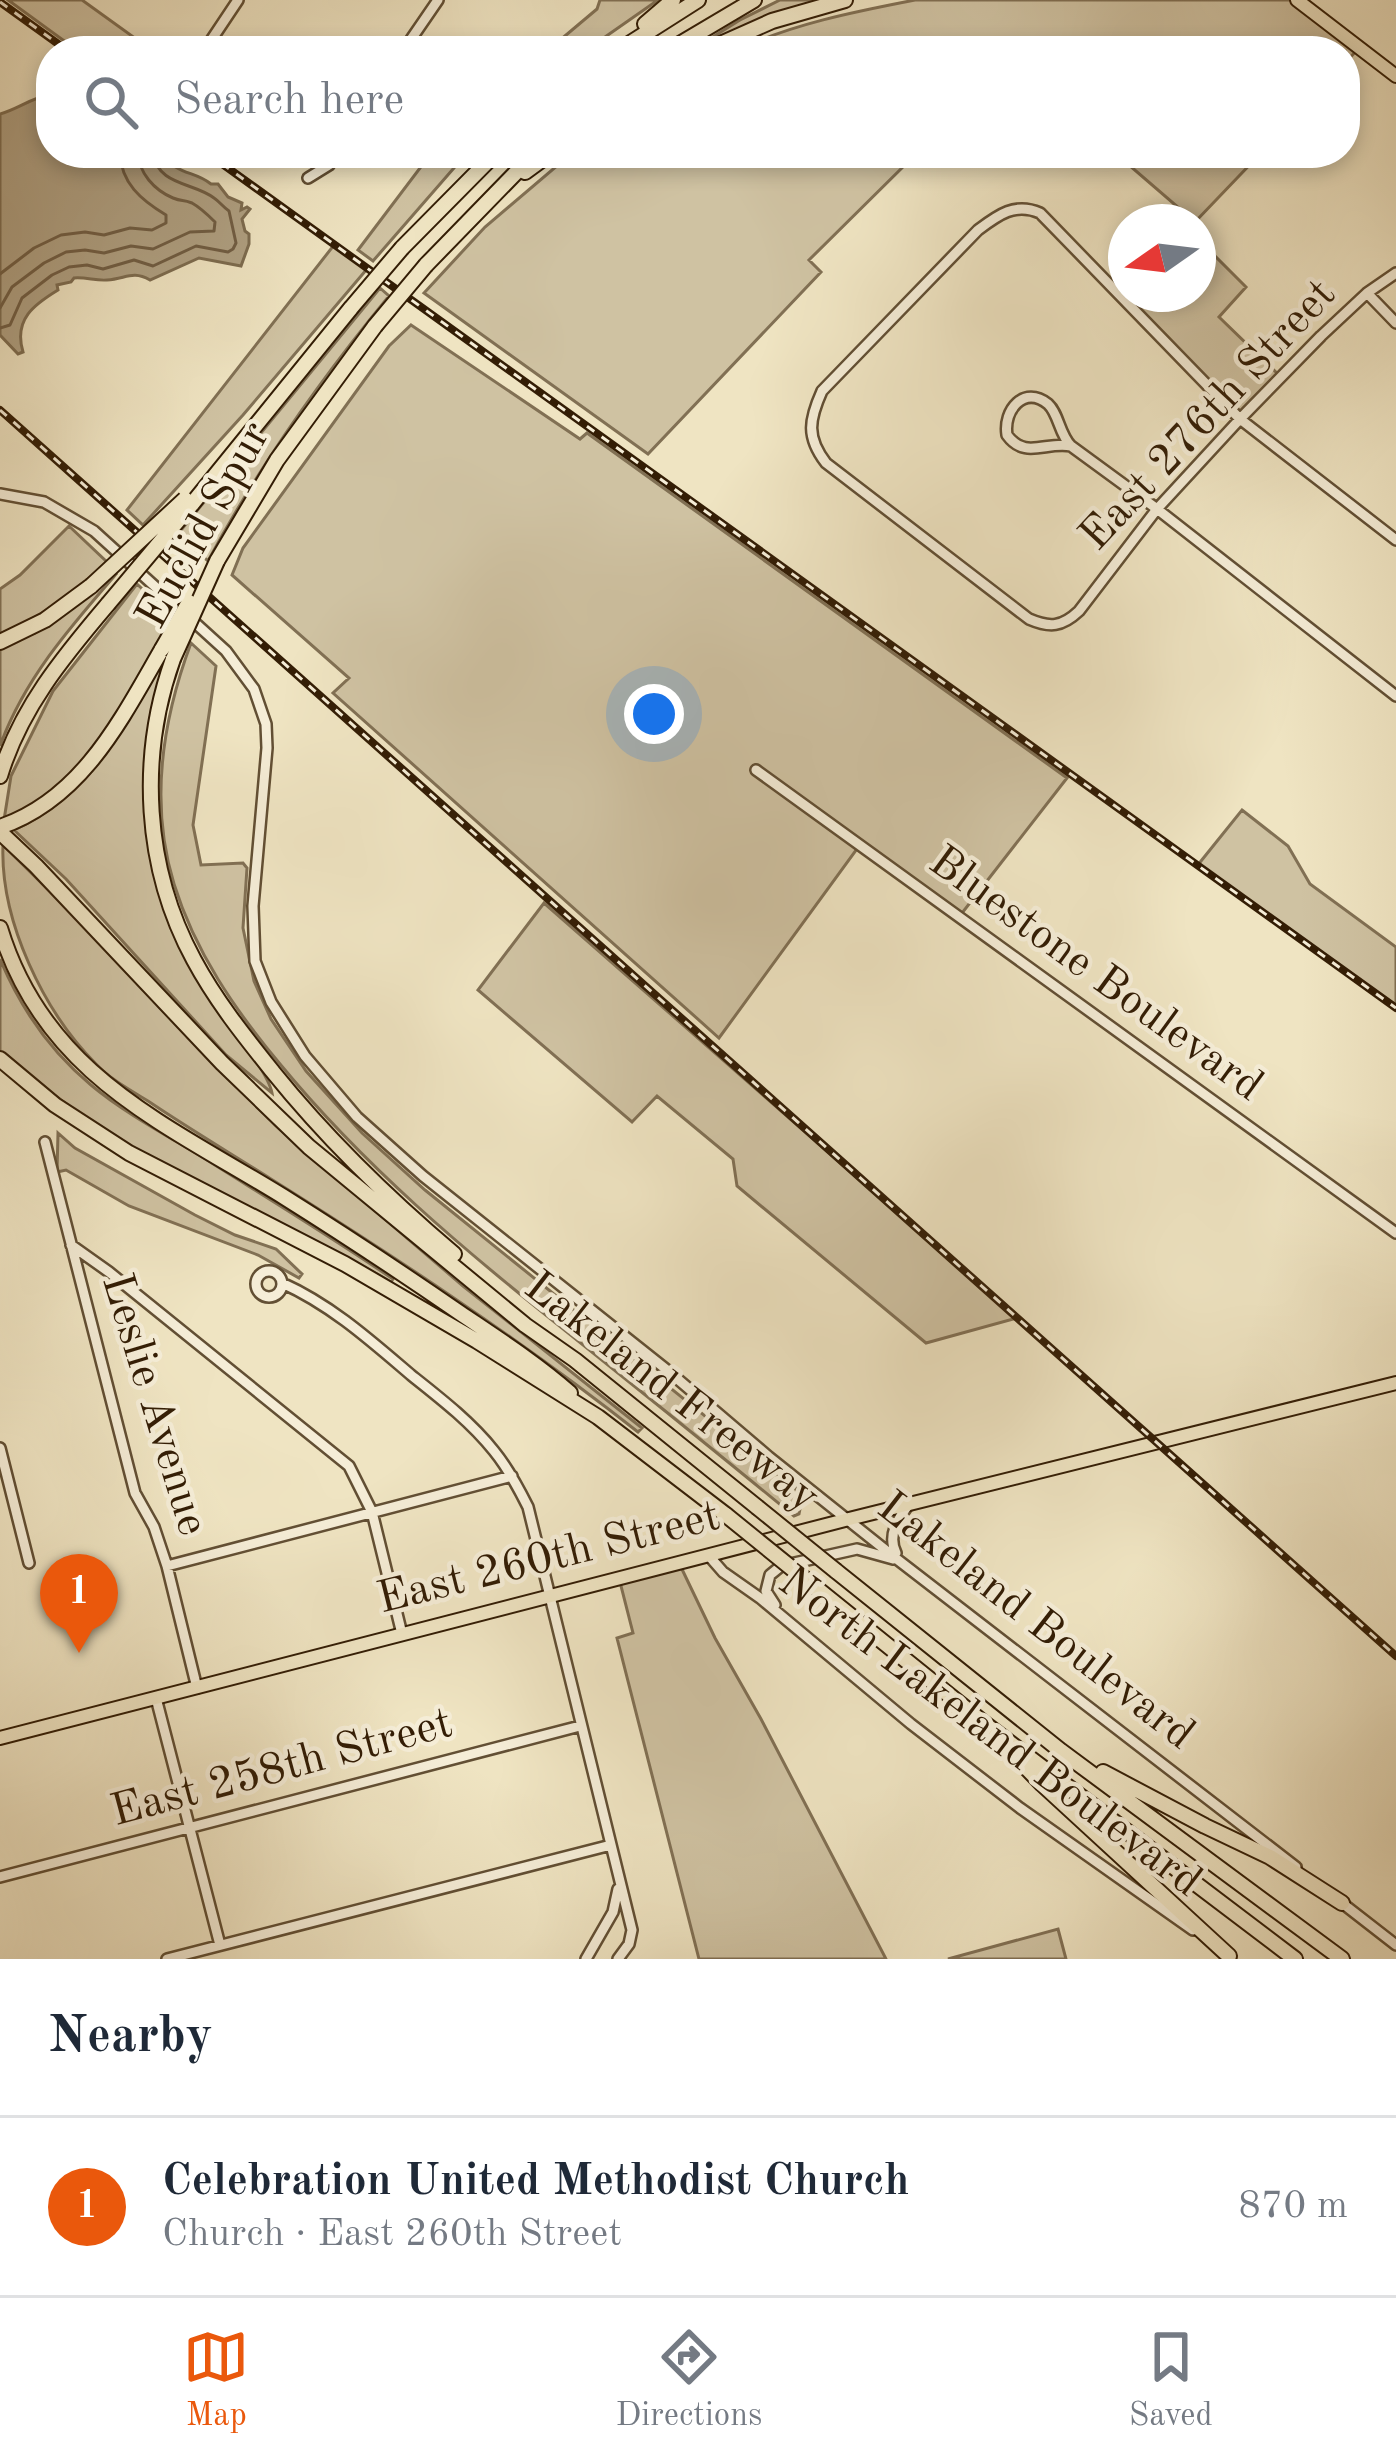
<!DOCTYPE html>
<html lang="en">
<head>
<meta charset="utf-8">
<style>
  :root { --surface:#fff; --page:#f2f2f3; --text:#1f2937; --muted:#747a83; --line:#e0e1e3; --accent:#ea580c }
  body { margin:0; font-family:"Old Standard TT",serif; background:var(--page); color:var(--text) }
  .compass { position:absolute; left:1108px; top:204px; width:108px; height:108px; border-radius:50%; background:var(--surface); box-shadow:0 6px 18px #0003; rotate:256deg }
  .you { position:absolute; left:654px; top:714px; width:42px; height:42px; margin:-30px; border:9px solid #fff; border-radius:50%; background:#1a73e8; box-shadow:0 0 0 18px #1a73e833 }
  .badge { display:grid; place-items:center; width:78px; height:78px; border-radius:50%; background:var(--accent); color:#fff; font-size:39px; font-weight:700 }
  .pin { position:absolute; translate:-50% -99px; filter:drop-shadow(0 3px 6px #0008) }
  .pin::after { content:''; position:absolute; top:63px; width:42px; height:36px; background:inherit; clip-path:polygon(0 0,100% 0,50% 100%) }
  .list { margin:0; padding:0; list-style:none }
  h2 { display:flex; justify-content:space-between; align-items:center; height:156px; margin:0; padding:0 48px; font-size:51px }
  h2 small { font-size:39px; font-weight:400; color:var(--muted) }
  .list li { display:grid; grid-template-columns:78px 1fr auto; gap:36px; align-items:center; box-sizing:border-box; height:180px; padding:0 48px; border-top:3px solid var(--line) }
  .list b { display:block; font-size:45px; white-space:nowrap }
  .list p { margin:0; font-size:39px; white-space:nowrap; color:var(--muted) }
  .list em { font-size:39px; font-style:normal; color:var(--muted) }
  .icon { flex:none; width:66px; height:66px; fill:none; stroke:currentColor; stroke-width:2; stroke-linecap:round; stroke-linejoin:round }
  .map { position:relative; flex:none; width:1396px; height:1959px; overflow:hidden }
  .search { position:absolute; background:var(--surface); box-shadow:0 6px 18px #0003; left:36px; right:36px; top:36px; height:132px; display:flex; align-items:center; gap:30px; box-sizing:border-box; padding:0 42px; border-radius:48px; color:var(--muted); font-size:45px }
  .sheet { height:336px; background:var(--surface) }
  nav { display:flex; justify-content:space-around; align-items:center; box-sizing:border-box; height:168px; border-top:3px solid var(--line); background:var(--surface); font-size:33px; color:var(--muted) }
  nav a { display:grid; justify-items:center; gap:6px }
  nav .on { color:var(--accent) }
  .map>svg:first-child { display:block }
  .green { fill:#cfc2a2; stroke:#817054; stroke-width:3 }
  .water { fill:#afa082; stroke:#7d6c50; stroke-width:3 }
  .lines { fill:none; stroke-linecap:round; stroke-linejoin:round }
  .shore { stroke:#715e44; stroke-width:3 }
  .minor-casing { stroke:#624f34; stroke-width:14 }
  .major-casing { stroke:#331d05; stroke-width:16 }
  .highway-casing { stroke:#331d05; stroke-width:18 }
  .minor { stroke:#f5edd7; stroke-width:9 }
  .major { stroke:#efe4c2; stroke-width:12 }
  .highway { stroke:#efe4c2; stroke-width:14 }
  .rail-casing { stroke:#331d05; stroke-width:8 }
  .rail { stroke:#f5edd7; stroke-width:3; stroke-dasharray:9; stroke-linecap:butt }
  .highway-bridge-casing { stroke:#331d05; stroke-width:18; stroke-linecap:butt }
  .highway-bridge { stroke:#efe4c2; stroke-width:14 }
  .labels { text-anchor:middle; dominant-baseline:central; stroke-width:9; stroke-linejoin:round; paint-order:stroke }
  .street-label { font-size:45px; fill:#331d05; stroke:#f5edd7 }
</style>
</head>
<body>
<div class="map">
<svg width="1396" height="1959" viewBox="0 0 1396 1959">
  <rect width="100%" height="100%" fill="#efe4c2"/>
  <filter id="stains"><feTurbulence type="fractalNoise" baseFrequency=".00167" numOctaves="4"/><feColorMatrix values="0 0 0 0 .2 0 0 0 0 .09 0 0 0 0 .02 0 0 0 .5 -.17"/></filter>
  <radialGradient id="worn" r=".72"><stop offset=".6" stop-color="#630" stop-opacity="0"/><stop offset="1" stop-color="#630" stop-opacity=".3"/></radialGradient>
  <path class="green" d="M8,0H82L139,41L132,51H78Z
    M600,0H658L585,51H547L597,9Z
    M780,0H831L756,21L697,51L695,48L740,20Z
    M915,0H1297L1359,48L1345,63V51H735C792,24 853,12 915,0Z
    M436,153H467L373,261L358,250L420,168Z
    M572,153H917L809,260L821,272L648,454L424,293L485,227Z
    M1115,153H1261L1195,222Z
    M1198,239L1246,287L1219,317L1281,377L1240,419L1122,299L1126,294H1198Z
    M334,245L367,269L243,415L143,525L127,510Z
    M380,288L389,296C320,380 259,466 208,561L177,535Z
    M411,325L580,439L587,433L1067,778L959,917L859,846L719,1038L333,693L349,678L232,575L243,548L389,346Z
    M69,526L107,562C75,593 42,617 0,634V589L20,575Z
    M117,573C71,626 24,679 0,746V646L35,633Z
    M137,584L172,617C148,663 107,744 70,779C51,796 27,809 4,820L11,776L53,691Z
    M191,643L216,666L193,825L201,865L243,863L247,868L243,928L254,981L271,1019L306,1071L362,1133L425,1190L798,1491L802,1499L799,1514L794,1516C719,1454 643,1393 567,1332C464,1250 364,1166 280,1064C235,1010 195,952 174,884C149,803 162,721 191,643Z
    M165,657L168,659C162,676 155,694 151,712C134,810 150,911 208,994C223,1016 268,1071 272,1093L226,1055L66,879L14,830C95,793 120,729 165,657Z
    M1242,810L1288,846L1310,884L1396,947V1008L1197,866Z
    M3,845L110,951L163,1011L276,1126L463,1286L642,1428L638,1432C521,1340 397,1258 271,1179C230,1153 188,1128 148,1101C130,1090 110,1079 96,1064C44,1012 0,921 3,845Z
    M544,903L1017,1318L926,1343L737,1186L733,1159L657,1096L632,1122L478,990Z
    M0,959C20,1007 50,1051 91,1085C122,1111 164,1134 199,1155C264,1196 330,1236 393,1279L391,1282C313,1237 230,1201 151,1158C96,1129 47,1092 0,1051Z
    M58,1133L75,1148L195,1215L235,1235L276,1249L302,1274L299,1278L258,1255L129,1206L66,1170L57,1172Z
    M679,1563L715,1638L761,1719L886,1959H699L617,1638L633,1633L619,1578Z
    M1058,1929L1066,1959H948Z"/>
  <path class="water" d="M51,94V153H162C177,176 194,170 211,184H218L228,197L242,203L241,210L247,207L250,209L242,219L245,231L249,234V244L241,266L199,258L150,280C132,270 126,279 107,280C96,281 86,277 74,278L71,282L57,285L58,290C35,304 13,319 23,352L18,354L0,335V114C18,109 31,98 51,94Z"/>
  <g class="lines">
    <path class="shore" d="M0,274L34,248L61,235L85,232L104,235L130,228L152,230L166,223V215C141,200 121,183 120,153
      M0,308L12,287L44,263L66,252L85,250L104,253L131,246L153,249L190,232L214,231L215,222C208,215 201,208 192,203C182,199 183,202 173,198C154,190 139,173 138,153
      M0,328L10,325L22,298L52,275L69,267L87,265L103,269L134,260L153,266L196,246L228,252L233,249L236,243L229,211C223,207 220,202 214,198C193,182 158,186 153,153"/>
    <defs>
      <path id="minor" d="M204,51L238,0
        M403,51L438,0
        M308,178L329,165L337,153
        M1396,273L1367,293L1321,336L1240,419L1157,509L1079,611C1062,627 1050,628 1029,619L826,463C806,437 809,420 822,391L978,230C998,215 1015,202 1040,213L1240,419L1396,540
        M1367,293L1396,323
        M1071,446C1046,441 1025,460 1007,435C1003,410 1024,385 1048,404C1059,414 1059,434 1071,446L1157,509L1396,696
        M0,494L44,502L94,531L226,651L254,689L266,724L267,748L253,906L255,961L271,1002L305,1056L357,1117L423,1176L667,1370L769,1457L898,1560L1296,1867
        M756,770L1396,1233
        M45,1142L135,1493L154,1527L167,1566L197,1688
        M71,1245L109,1272L349,1466L372,1512L402,1634
        M256 1284a13 13 0 1 1 26 0a13 13 0 1 1-26 0Z
        M282,1283C331,1305 370,1340 411,1375C440,1398 471,1422 494,1451C508,1468 518,1487 528,1507L632,1930L629,1944L618,1959
        M0,1448L29,1563
        M896,1553C887,1535 898,1519 909,1504
        M709,1556L723,1572L760,1598L911,1724L1020,1808L1193,1930
        M167,1566L512,1476
        M775,1605L766,1591L770,1575L781,1566L857,1549L893,1559
        M156,1698L220,1945
        M0,1877L580,1726
        M1342,1903L1396,1945
        M167,1959L611,1845
        M586,1959L613,1912L618,1889"/>
      <path id="major" d="M1297,0L1396,76
        M0,1738L849,1519L1396,1383"/>
      <path id="highway" d="M645,24L673,0
        M618,51L698,0
        M668,51L754,0
        M705,51L772,21L845,0
        M525,172L551,153
        M402,248L496,153
        M426,265L535,153
        M192,504L351,308
        M217,561L277,460L375,326
        M0,642L45,620L91,586
        M173,659C138,757 144,868 194,960C216,1001 245,1037 273,1072C327,1139 389,1199 454,1254
        M0,776C20,709 63,657 108,604
        M0,827C82,799 121,720 162,649
        M0,832L36,866L222,1063L309,1147L525,1325L575,1360L757,1507
        M0,928C44,1074 164,1123 284,1197C343,1234 402,1273 460,1313C497,1338 536,1363 570,1393
        M0,1059L55,1105L129,1153L345,1264L477,1341L598,1417L726,1515
        M836,1571L1061,1751L1342,1959
        M805,1579L985,1724L1295,1959
        M1013,1754L1042,1784L1229,1956
        M1103,1772L1205,1826L1270,1857L1342,1903"/>
    </defs>
    <use href="#minor" class="minor-casing"/>
    <use href="#major" class="major-casing"/>
    <use href="#highway" class="highway-casing"/>
    <use href="#minor" class="minor"/>
    <use href="#major" class="major"/>
    <use href="#highway" class="highway"/>
    <defs>
      <path id="rail" d="M0,2L68,51
        M207,153L1396,1008
        M0,410L1396,1656"/>
    </defs>
    <use href="#rail" class="rail-casing"/>
    <use href="#rail" class="rail"/>
    <defs>
      <path id="highway-bridge" d="M351,308L402,248
        M375,326L426,265
        M91,586L185,499
        M108,604L192,504
        M162,649L189,602
        M173,659L217,561
        M757,1507L836,1571
        M726,1515L805,1579"/>
    </defs>
    <use href="#highway-bridge" class="highway-bridge-casing"/>
    <use href="#highway-bridge" class="highway-bridge"/>
  </g>
  <g class="labels">
    <g class="street-label">
      <text transform="translate(1209 416) rotate(-47)">East 276th Street</text>
      <text transform="translate(205 526) rotate(-61)">Euclid Spur</text>
      <text transform="translate(1095 975) rotate(36)">Bluestone Boulevard</text>
      <text transform="translate(671 1393) rotate(38)">Lakeland Freeway</text>
      <text transform="translate(153 1405) rotate(73)">Leslie Avenue</text>
      <text transform="translate(549 1559) rotate(-14)">East 260th Street</text>
      <text transform="translate(1035 1622) rotate(38)">Lakeland Boulevard</text>
      <text transform="translate(989 1733) rotate(37)">North Lakeland Boulevard</text>
      <text transform="translate(282 1769) rotate(-15)">East 258th Street</text>
    </g>
  </g>
  <rect width="100%" height="100%" filter="url(#stains)"/>
  <rect width="100%" height="100%" fill="url(#worn)"/>
</svg>
<svg class="compass" viewBox="-18 -18 36 36"><path d="M0-13l5 13h-10z" fill="#e53935"/><path d="M0 13l5-13h-10z" fill="#747a83"/></svg>
<div class="you"></div>
<div class="pin badge" style="left:79px;top:1653px">1</div>
<div class="search"><svg class="icon" aria-label="search" viewBox="0 0 24 24"><circle cx="10" cy="10" r="6"/><path d="M15 15l6 6"/></svg>Search here</div>
</div>
<section class="sheet">
<h2>Nearby<small></small></h2>
<ul class="list">
<li><span class="badge">1</span><div><b>Celebration United Methodist Church</b><p>Church · East 260th Street</p></div><em>870 m</em></li>
</ul>
</section>
<nav>
<a class="on"><svg class="icon" aria-label="map" viewBox="0 0 24 24"><path d="M3 6l6-2 6 2 6-2v14l-6 2-6-2-6 2zM9 4v14M15 6v14"/></svg>Map</a>
<a><svg class="icon" aria-label="directions" viewBox="0 0 24 24"><path d="M12 3l9 9-9 9-9-9zM9 14v-3h6M13 9l2 2-2 2"/></svg>Directions</a>
<a><svg class="icon" aria-label="saved" viewBox="0 0 24 24"><path d="M7 4h10v16l-5-4-5 4z"/></svg>Saved</a>
</nav>
</body>
</html>
